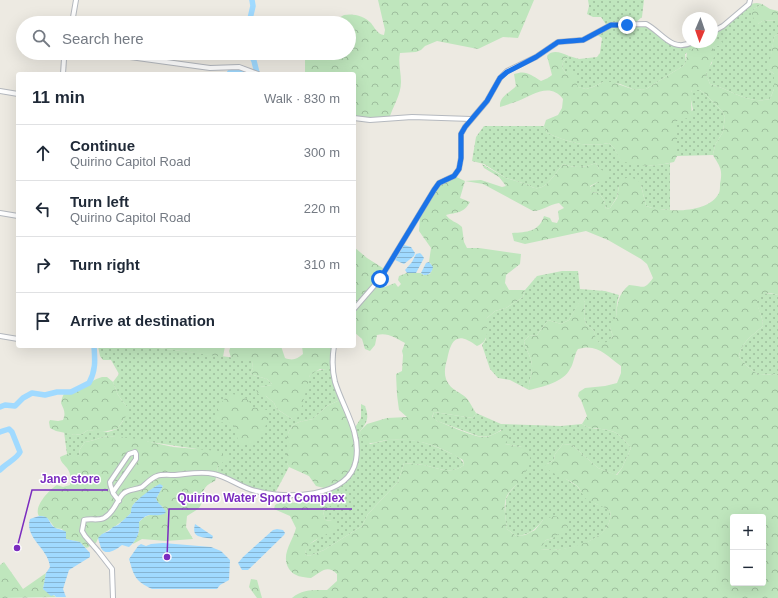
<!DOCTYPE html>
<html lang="en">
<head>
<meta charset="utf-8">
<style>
  :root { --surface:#fff; --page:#f2f2f3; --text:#1f2937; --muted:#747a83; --line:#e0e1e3 }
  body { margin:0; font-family:Helvetica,sans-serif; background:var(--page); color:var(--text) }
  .controls { position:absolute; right:12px; bottom:12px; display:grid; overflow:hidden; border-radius:4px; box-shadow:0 4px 16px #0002 }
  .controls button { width:36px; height:36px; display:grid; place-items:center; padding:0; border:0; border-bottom:1px solid var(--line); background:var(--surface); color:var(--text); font:20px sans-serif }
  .compass { position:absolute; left:682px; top:12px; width:36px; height:36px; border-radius:50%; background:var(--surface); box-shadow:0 4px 16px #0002; rotate:182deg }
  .stop { position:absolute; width:12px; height:12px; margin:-9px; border:3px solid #1a73e8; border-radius:50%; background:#fff }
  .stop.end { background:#1a73e8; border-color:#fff; box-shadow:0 1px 4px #0008 }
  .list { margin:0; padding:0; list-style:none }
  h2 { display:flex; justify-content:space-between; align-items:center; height:52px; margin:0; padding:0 16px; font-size:17px }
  h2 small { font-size:13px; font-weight:400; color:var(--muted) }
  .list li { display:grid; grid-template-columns:26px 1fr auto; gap:12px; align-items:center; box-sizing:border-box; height:56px; padding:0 16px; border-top:1px solid var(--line) }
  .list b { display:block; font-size:15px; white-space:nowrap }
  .list p { margin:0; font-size:13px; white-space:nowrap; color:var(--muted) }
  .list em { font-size:13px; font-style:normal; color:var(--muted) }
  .icon { flex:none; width:22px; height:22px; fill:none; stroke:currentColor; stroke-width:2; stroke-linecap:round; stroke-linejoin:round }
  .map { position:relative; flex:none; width:778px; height:598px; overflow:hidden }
  .search { position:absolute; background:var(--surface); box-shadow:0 4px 16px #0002; left:16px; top:16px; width:340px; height:44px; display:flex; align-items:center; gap:10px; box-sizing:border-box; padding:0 14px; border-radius:22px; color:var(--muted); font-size:15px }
  .panel { position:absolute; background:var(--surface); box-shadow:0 4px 16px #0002; left:16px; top:72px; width:340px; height:276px; border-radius:4px }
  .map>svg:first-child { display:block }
  .grass { fill:url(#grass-dots) }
  .forest { fill:url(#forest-crowns); fill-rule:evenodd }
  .water { fill:url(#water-rules) }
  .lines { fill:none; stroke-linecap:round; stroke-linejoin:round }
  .river { stroke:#a0daff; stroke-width:5.5 }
  .secondary-casing { stroke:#b5b9bf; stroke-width:6 }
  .secondary { stroke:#fff; stroke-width:4 }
  .route { stroke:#1a73e8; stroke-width:5 }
  .leader { fill:none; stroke:#7b2cbf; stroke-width:1.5 }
  .callout-dot { fill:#7b2cbf; stroke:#fff; stroke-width:1.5 }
  .callout-label { font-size:12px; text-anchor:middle; font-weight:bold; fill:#7b2cbf; stroke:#fff; stroke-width:3; stroke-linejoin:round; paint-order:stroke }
</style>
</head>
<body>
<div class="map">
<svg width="778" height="598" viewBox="0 0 778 598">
  <defs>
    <pattern id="grass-dots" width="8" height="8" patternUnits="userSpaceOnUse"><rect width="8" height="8" fill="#bfe6bd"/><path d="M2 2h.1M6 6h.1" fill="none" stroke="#9ebe9d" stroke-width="1.8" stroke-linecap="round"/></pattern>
    <pattern id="forest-crowns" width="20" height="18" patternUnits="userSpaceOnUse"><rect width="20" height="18" fill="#bfe6bd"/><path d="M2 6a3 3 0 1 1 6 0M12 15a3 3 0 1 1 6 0" fill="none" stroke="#9ebe9d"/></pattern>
    <pattern id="water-rules" width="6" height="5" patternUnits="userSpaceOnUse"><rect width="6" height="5" fill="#a0daff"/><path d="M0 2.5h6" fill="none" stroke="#85b4d2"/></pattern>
  </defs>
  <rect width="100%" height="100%" fill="#edeae2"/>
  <path class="grass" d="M588,0H644L642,17L635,23L646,24L676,45L693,42H708C699,48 694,47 685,54L686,62L683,66L646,89L635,90L620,84L603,82L593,87L586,89L577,87L572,73H566L562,68L563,62L569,56L579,59L597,57L600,53L602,38L596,34L607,26L601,17H593L587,14L589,6Z
    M757,3L762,4L754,9L758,24L762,21L778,20V34L774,37L769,70L774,74V89L770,99C748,105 730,89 710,84L706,74L708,68L712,63L713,48L722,41L712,40V32L749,4Z
    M692,90H700L705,94L722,111L725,117L723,132L715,145L713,155L677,156V121L693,110L690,95Z
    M484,126H544L547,133C569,142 585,148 609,143L614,148L621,160C639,166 651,167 670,163V210L656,209L646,206L641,185L619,186L617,197L610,208L606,209L604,200L599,193L591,192L590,187L598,182L599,169L596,163C583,168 575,168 563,164C555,173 543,197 529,185L506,178L484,164L472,161L476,137Z
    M562,271H578L580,289L605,291L619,295L617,303L616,318L610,328L613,336L607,343H600L595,340L594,331L586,324L584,317L585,302L582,298L569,320L561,324L548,320L537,335L529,336L524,341C525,350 533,358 532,368C532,376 528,382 529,390L510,380L498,378L490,369L482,345L486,339V319L495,311L506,308L523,297L525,290L537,276Z
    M762,293L774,294L778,295V374L759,375L748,367L739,357C741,342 753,335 763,326C763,315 756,307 756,297Z
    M98,346H143L252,360L253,368L250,374L267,379L272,384V385L260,387L266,396L274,403L277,409L292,419L310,375C317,369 324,369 333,369L342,399L327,406L313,419L299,422L293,425L289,431L287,439V463L289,467L274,495L254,491L217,475L218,471L217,467L222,462L197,449L109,436C100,437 94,441 85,442L80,449L79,455L75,458L67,454L64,432L75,435L82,434L88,430L108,432L117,429L123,421L127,407L118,395L113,382L119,374L111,360H103L100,356Z
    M361,404L365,406C369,417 368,422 360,431L370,444C376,443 382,441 388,440C410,437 429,443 448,452C455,455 462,458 464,465C452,475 437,468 424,465C417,464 411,464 404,463L398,482L368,514L362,526L324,550L309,556L305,554C307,542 313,544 319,537C324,532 328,527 332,521L325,520L323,511L327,509L333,495L325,494L328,489L354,429L361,418Z
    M434,412L473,418L476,413L501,424L561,426L582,424C592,431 600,427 611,431C620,433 625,441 631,448L622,468L616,475L598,468L572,445L563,444L555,454L554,460L547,464L566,479L577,486L585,497L596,504L604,506L610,511C615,538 573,550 552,550C548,550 543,549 539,549L546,540L553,538L543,520C535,530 529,535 516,536L507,529L505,514L506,499L509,493L517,484L522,447L505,444L501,430C493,435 488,438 478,436L437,421L432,418Z"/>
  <path class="forest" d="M378,0H534L518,38L503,37L478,49L437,41L425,46L421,50L416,52L400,53C398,63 401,72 401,82C401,95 393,106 389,119L354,118V74H305V53H349V23H330C335,21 340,17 344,15C353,13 365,16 371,23C375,28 377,34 384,35L385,30Z
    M762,4L770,9L778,11V20L762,21L758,24H756L751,12L754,9Z
    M778,34V295C770,292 763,293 757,297C756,307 763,315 763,326C753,335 741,342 739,357L748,367L759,375L778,374V598H292C302,589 314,590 327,590L337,581V574C327,564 321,572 311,578C302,577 295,577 289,569C280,555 293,541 296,528L290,516L274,509L275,505L280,502L297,503L314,501L325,494L333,495L336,497L332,505L323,511L325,520L332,521L337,525C329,538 308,537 305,554L309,556L324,550L362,526L368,514L398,482L404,463C411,464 417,464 424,465C437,468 452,475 464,465L463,460C440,446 416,437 388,440C379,441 373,445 364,442L360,431L367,424L387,418L407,417L399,410L397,395L396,374L402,371L403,355L402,351L405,343C396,338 387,332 377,335L375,345L370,351L365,349L362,339L354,332V247L367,258L386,270L377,283L385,287L395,283L398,287L401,284L398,280L399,276L407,273H421L423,275L430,274L432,270L431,264L429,262L431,248L419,231L420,217L429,197L439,183L454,176L465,181L481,180L502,187L506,186L499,177L484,168L482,164L506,178L529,185C543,197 555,173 563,164C575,168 583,168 596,163L599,169L607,172V179L598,182L590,186L591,192L599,193L604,200L606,209L610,208L617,198L619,186L621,180L629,177L638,180L641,185L646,206C664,212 708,215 719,193C720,191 720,187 720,184C721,179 722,173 720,168C719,164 715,159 713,155L715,145L723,132L725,117L722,111L705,94L700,90H692C689,99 693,108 691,117L677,121V156L674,162C652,167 642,167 621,161L614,148L609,143C585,148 569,142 547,133L544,126L546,120L558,115L562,108L563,99C550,82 533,95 518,101C512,103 506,105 500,107C499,96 510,93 516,86L514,74C526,70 530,74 541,81L548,78L552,75L547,56C553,49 561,53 569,56L563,62L562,68L566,73H572L579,77L576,82L578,87L586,89L593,87L603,82H612L635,90L646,89L683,66L686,62L687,50L701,47L708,42H712L713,39L723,41L721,46H716L713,48L714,57L706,74L710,84C730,89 748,105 770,99L774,89V74L769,70V66L774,37ZM465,181L483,184L533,211C542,211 550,204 559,203L564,208L558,211L559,219L557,223L552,222L550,218L544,216C539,232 527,232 512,233L514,241L525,244L586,231L608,240L641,259L647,264L653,278C644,291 643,286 629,285C618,294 617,304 616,318L611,322L610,328L613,336L607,342L600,343L596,340L594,331L586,324L584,317L585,302L582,297L569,320L561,324L548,320L537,335L529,336L524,341C525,350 533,358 532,368C532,376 528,382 529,390C542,387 564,382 570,369C574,363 574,355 578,349C597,343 606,355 621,366V373L617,383L605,386L585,388L579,392L578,396L581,400L587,416L582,424C592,431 600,427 611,431C620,433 625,441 631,448L622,468L617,475L598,468L572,445L563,444L555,454L554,460L544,466C554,476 565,477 576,485C580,488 582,494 585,498C593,504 602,505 610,511C615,538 573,549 552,550C548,550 544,549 540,549L546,540L553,538L568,528L566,519L554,516L543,520L535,530L525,535L516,536L507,529C506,519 503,508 506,498C509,490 517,485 522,479C527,471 530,461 531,452L522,447L505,444L509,437L506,430C498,430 494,436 485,437C475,438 449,425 437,421L432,417L434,412L473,418L476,413C473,409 471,404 468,400C463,392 451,392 446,379C444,373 445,366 447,360C451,339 457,331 477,346C489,342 488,330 486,319L495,311L506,308L523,297L525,290H509L505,283L506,275L520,264L521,254L479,248H467L464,242L462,227C457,222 450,221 446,215C457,212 463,214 470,202L460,198ZM733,517H763V583H733Z
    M153,346H225L223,357L153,347Z
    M231,346H281L285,358C293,361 297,359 303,354L302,346H334L333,369H320L310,375L302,406L297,418L292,419L277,409L274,403L266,396L258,394L256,389L260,387L272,385V384L267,379L250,374L253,368L252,361L231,358L229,351Z
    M102,377H107L113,382L118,395L127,407V415L117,429L102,432L88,430L82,434L75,435L56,431L50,428L49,422L50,420L58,421L63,420C66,413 64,410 61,403C64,386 71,391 82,387C89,384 94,379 102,377Z
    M232,394L243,396L248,400L253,407L267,410L270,416C264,429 262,437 249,445L240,444C236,437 237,431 233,424L227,422L217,423C212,413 222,398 232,394Z
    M342,399L354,429L356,454L347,477L328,489L316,486L309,476L289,467L287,463V437L289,431L293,425L299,422L313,419L327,406Z
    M109,436L137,439L173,447L219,451L228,458L217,467L218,471L215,481C196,489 207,498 199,508C196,511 191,513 187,516L186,527L193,539L166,541L142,539L133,544L139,532V522C146,515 150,514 160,515L163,507L158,504L156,499L163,486H156C152,489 149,492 145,495C138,500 131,503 131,513C127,517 123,521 118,524C111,530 99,533 96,543H92L89,547L86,548L80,542L66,539V535L62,529L55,528C49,521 49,516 39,516C33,507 49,490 57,485L63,487L70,485C71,480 71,473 67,468C64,464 61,463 60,457L67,454L75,457L79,455L80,449L85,442C94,441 100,437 109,436Z
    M4,562L23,589L46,573L43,589L56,597L0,598V565Z
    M251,579L257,580L262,598H257L249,587Z"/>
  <path class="water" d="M404,245L411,247L415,253L414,256L404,264L395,260Z
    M420,253L422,255L424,258L416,273H407L405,270L412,262L416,254Z
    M429,262L433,267C432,273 426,278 421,273L426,263Z
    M160,484L163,486L156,499C159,505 163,506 166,512L164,514C151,518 150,510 139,522C140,533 137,540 129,547L122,545C117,549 106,557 101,548C100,545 99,541 98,538L102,534L109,531L113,527L118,525L131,513C131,511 131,508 132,507C134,501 155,486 160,484Z
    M39,516C51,516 47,521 54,527C58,530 63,529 66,532V539L80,542L90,553V557L69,570L63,589L66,597H56L54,595L51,596L43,589L46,573L50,567C49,549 24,538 30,519Z
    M195,524L213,536L212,539C202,536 191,539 195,524Z
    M277,529L283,530L285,533L284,535L248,570H242L238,563L243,557L273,530Z
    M163,543L211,547L221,551L230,560L229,580L220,585L217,589H152C135,581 134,576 129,559L138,546L141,544L146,546L151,544Z"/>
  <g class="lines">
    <path class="river" d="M249,23L253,6L252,0
      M250,53L254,61L257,73
      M229,74L230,72H241L245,74
      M0,407L5,405L15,406L23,398L32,393L45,395L57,392H71L89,383C96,370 95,360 94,346
      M0,432L9,429L12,432L20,452C17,459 6,463 0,470"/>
    <defs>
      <path id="secondary" d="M72,23L76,0
        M712,32L723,26L749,4L750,0
        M101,53L210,68L239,67L258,74
        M63,74L64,59L66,53
        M0,91L18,94
        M354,118L370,120L412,117L471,119
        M0,213L18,216
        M354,309L380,279L434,190L439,183L454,176L459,169L461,158V134L465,127L487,101L500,78L507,71L536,57L558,42L583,40L611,25L646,24C663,33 671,53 693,42
        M0,336L18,339
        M113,492L136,459V454L135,452L129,454L110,482C110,486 112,489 113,493L119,501
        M113,598L112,569L98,551L85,536L82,531L84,520C90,518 98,521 104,518C115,512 116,501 123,494C128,489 136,490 142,487C147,483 151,478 157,476C162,474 169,475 175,475C188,474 201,471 214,474C229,477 241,488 256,491C285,499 349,499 356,460C361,432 343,408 335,382C332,370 332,358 334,346"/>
    </defs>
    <use href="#secondary" class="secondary-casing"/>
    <use href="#secondary" class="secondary"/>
  </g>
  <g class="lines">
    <path class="route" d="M380,279L434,190L439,183L454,176L459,169L461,158V134L465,127L487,101L500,78L507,72L536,57L558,42L583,40L611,25H627"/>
  </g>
  <path class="leader" d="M17 548L32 490H108M167 557L169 509H352"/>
  <g class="callout-dot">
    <circle cx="17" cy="548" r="4"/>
    <circle cx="167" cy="557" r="4"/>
  </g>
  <g class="callout-label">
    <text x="70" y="483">Jane store</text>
    <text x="261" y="502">Quirino Water Sport Complex</text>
  </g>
</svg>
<div class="controls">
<button>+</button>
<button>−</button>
</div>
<svg class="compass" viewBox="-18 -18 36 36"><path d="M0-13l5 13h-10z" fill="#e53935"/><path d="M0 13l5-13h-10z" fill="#747a83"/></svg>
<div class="stop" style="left:380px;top:279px"></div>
<div class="stop end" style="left:627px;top:25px"></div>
<div class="search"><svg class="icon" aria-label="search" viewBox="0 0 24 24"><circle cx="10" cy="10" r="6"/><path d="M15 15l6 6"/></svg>Search here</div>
<section class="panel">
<h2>11 min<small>Walk · 830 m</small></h2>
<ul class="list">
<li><svg class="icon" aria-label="ahead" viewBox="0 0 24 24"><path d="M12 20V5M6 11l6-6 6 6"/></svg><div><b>Continue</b><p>Quirino Capitol Road</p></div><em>300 m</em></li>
<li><svg class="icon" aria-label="left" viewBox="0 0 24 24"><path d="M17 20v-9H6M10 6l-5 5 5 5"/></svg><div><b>Turn left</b><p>Quirino Capitol Road</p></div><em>220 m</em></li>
<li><svg class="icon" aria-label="right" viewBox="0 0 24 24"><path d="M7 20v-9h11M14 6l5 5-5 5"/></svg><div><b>Turn right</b></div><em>310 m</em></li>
<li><svg class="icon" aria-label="arrive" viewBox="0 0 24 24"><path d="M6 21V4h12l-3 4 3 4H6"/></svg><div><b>Arrive at destination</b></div></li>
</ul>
</section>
</div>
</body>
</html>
